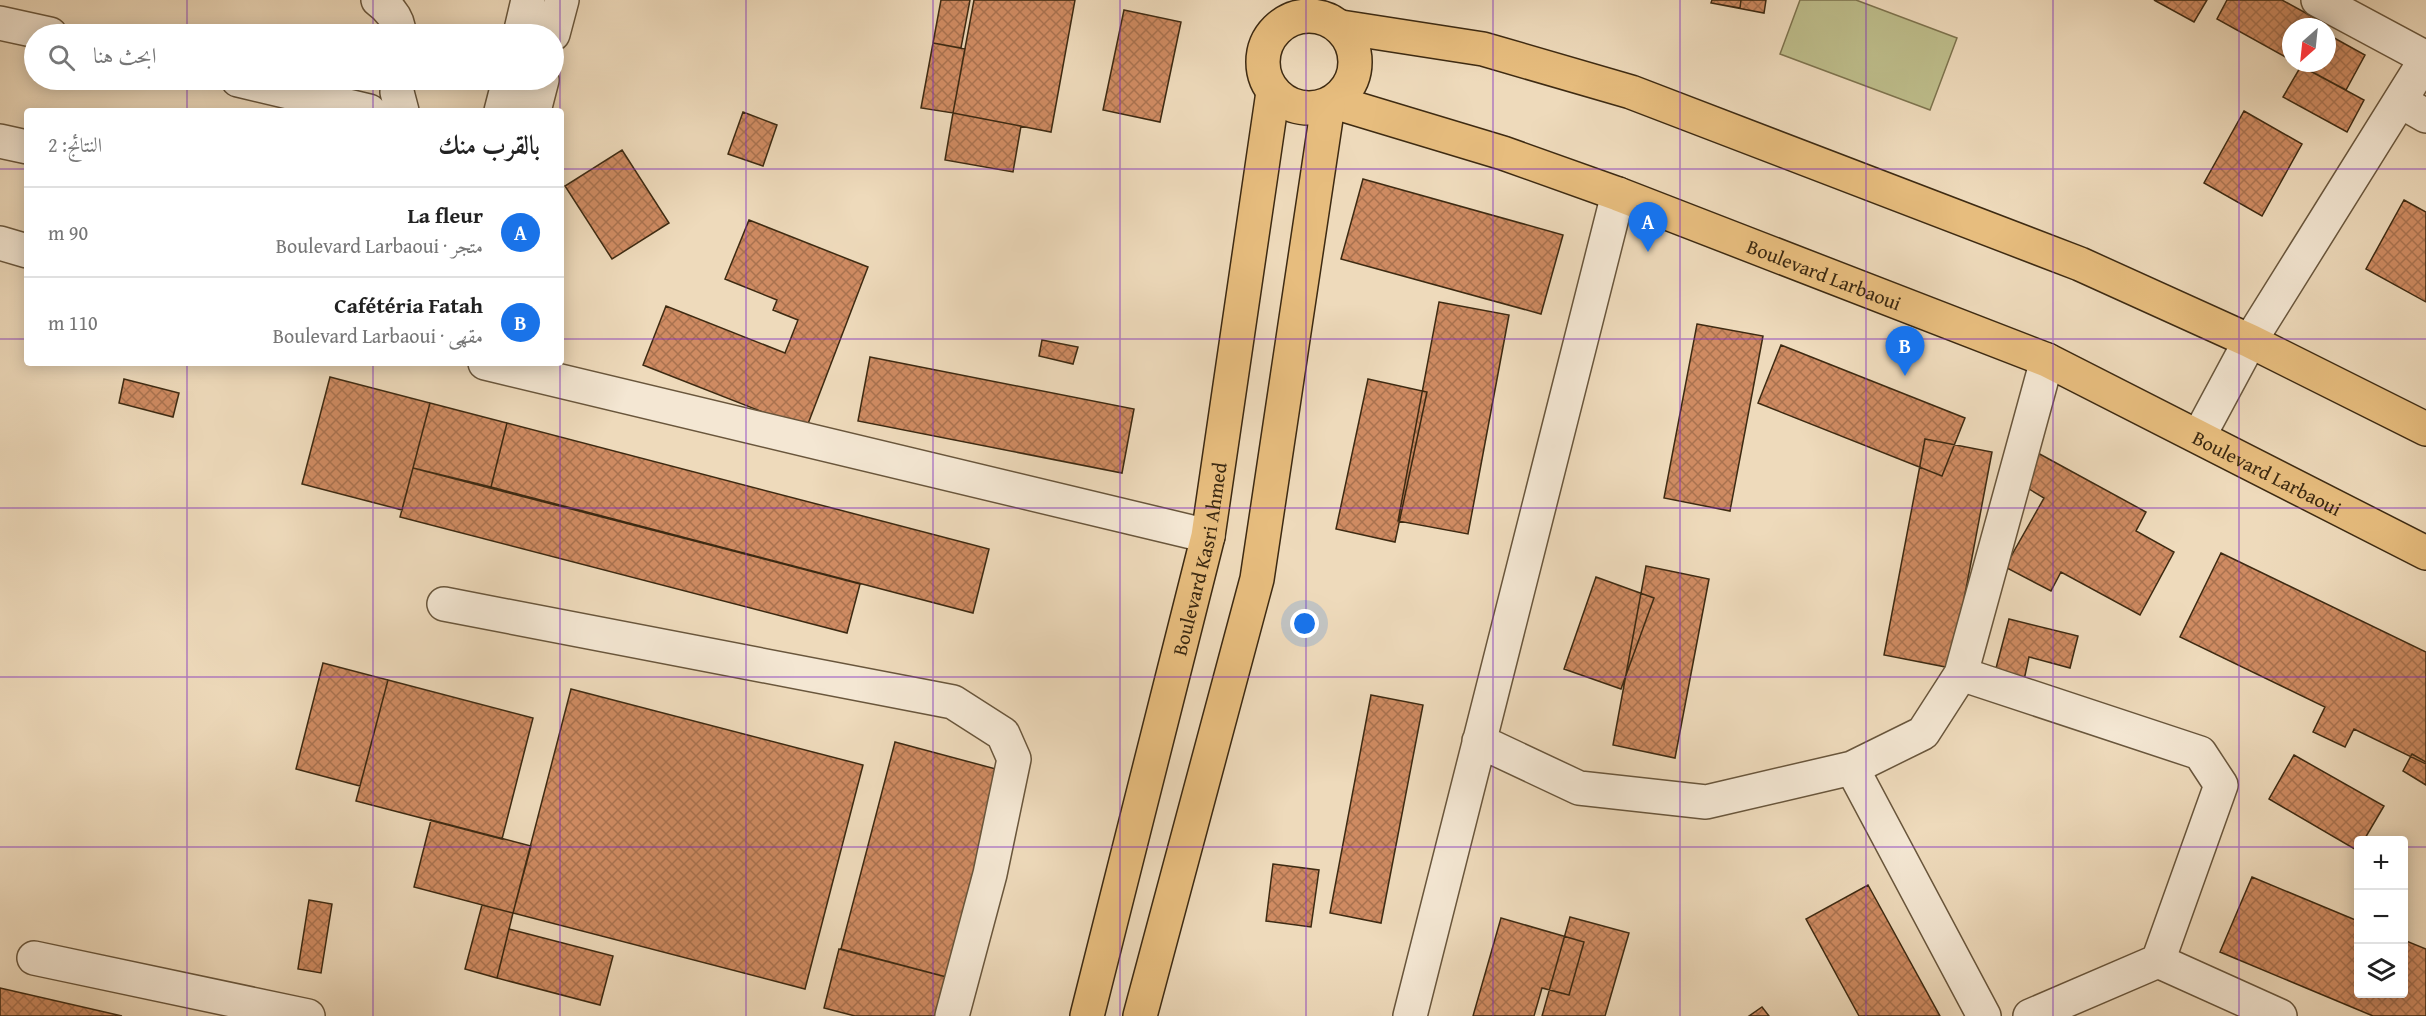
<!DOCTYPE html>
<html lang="ar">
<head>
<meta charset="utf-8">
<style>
  :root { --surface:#fff; --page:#f6f6f6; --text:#222; --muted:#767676; --line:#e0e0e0; --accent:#1a73e8 }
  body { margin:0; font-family:"Gentium Book Plus",Amiri,serif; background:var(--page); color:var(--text); direction:rtl }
  .controls { position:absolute; right:18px; bottom:18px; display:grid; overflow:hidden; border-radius:6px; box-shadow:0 3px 15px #0003 }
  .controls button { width:54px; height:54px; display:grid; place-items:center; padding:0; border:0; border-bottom:2px solid var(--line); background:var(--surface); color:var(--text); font:30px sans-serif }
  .compass { position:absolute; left:2282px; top:18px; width:54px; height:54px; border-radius:50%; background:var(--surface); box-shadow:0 3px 15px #0003; rotate:207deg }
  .you { position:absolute; left:1305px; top:624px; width:21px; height:21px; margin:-15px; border:4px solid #fff; border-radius:50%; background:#1a73e8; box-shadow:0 0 0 9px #1a73e833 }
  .badge { display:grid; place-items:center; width:39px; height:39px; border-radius:50%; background:var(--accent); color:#fff; font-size:20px; font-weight:700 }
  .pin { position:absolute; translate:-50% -50px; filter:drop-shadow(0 2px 3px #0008) }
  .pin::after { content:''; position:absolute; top:32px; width:21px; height:18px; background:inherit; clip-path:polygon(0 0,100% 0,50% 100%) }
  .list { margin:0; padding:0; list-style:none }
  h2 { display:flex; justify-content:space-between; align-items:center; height:78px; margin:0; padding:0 24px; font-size:26px }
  h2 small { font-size:20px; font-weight:400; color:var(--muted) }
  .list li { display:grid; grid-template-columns:39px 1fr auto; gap:18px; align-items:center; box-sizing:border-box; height:90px; padding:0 24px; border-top:2px solid var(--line) }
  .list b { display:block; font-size:22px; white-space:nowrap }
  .list p { margin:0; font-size:20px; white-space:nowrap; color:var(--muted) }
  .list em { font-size:20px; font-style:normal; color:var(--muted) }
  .icon { flex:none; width:33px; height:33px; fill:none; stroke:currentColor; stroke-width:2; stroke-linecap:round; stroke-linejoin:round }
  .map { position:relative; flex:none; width:2426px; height:1016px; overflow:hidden; direction:ltr }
  .search { position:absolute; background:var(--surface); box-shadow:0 3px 15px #0003; left:24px; top:24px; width:540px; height:66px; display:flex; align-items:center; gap:15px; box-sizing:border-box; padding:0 21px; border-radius:33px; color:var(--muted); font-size:22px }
  .panel { position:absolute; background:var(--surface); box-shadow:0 3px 15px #0003; left:24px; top:108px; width:540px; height:258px; border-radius:6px; direction:rtl }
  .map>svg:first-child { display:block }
  .green { fill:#bebe8c; stroke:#7e744f; stroke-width:1.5 }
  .building { fill:url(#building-cross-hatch); stroke:#3d2a12; stroke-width:1.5 }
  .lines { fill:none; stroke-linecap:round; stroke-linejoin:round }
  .minor-casing { stroke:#69563c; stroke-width:36 }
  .major-casing { stroke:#3d2a12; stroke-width:36 }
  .minor { stroke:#f4e7d3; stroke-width:33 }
  .major { stroke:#e7bd7e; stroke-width:33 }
  .grid { fill:none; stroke:#7b2cbf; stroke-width:1.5; stroke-opacity:0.55 }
  .labels { text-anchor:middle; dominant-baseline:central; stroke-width:4.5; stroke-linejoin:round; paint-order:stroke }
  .street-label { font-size:20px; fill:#3d2a12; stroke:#f4e7d3 }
</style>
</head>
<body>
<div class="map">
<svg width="2426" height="1016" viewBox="0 0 2426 1016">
  <defs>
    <pattern id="building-cross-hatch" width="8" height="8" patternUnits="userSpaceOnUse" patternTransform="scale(1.5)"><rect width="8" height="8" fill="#cf8b62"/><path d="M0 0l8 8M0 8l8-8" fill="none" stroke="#a9724f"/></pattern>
  </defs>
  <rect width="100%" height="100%" fill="#eedabb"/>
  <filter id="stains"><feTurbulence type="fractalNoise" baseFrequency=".00333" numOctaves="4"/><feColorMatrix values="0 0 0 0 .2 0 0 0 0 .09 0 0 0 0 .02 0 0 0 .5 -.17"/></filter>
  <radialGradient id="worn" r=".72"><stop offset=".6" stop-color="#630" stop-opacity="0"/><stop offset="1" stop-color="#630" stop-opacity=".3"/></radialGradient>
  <path class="green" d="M1800,0H1856L1957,38L1930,110L1780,54Z"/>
  <path class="building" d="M941,0H970L961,48L933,43Z
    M974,0H1075L1051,132L953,113Z
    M1712,0H1741L1740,8L1711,3Z
    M1712,0H1766L1764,13L1711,3Z
    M2154,0H2207L2194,22Z
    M2227,0H2282L2324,23L2322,27H2291V60L2217,19Z
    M1124,10L1181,22L1160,122L1103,110Z
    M2327,34L2365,55L2346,90L2301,66L2302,63H2327Z
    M933,43L965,49L953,113L921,108Z
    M2301,66L2364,100L2347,132L2283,97Z
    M2244,111L2302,144L2262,216L2204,183Z
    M743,112L777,125L763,166L728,154Z
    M953,113L1021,126L1013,172L945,160Z
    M622,150L669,223L612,259L565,186Z
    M1363,179L1563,235L1541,314L1341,259Z
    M2404,200L2426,212V302L2366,269Z
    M749,220L868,267L806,429L643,365L666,306L785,353L798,320L773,310L777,300L725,279Z
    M1439,302L1509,315L1468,534L1398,521Z
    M1697,324L1763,336L1730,511L1664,498Z
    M1042,340L1078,347L1073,364L1039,356Z
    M1781,345L1965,418L1942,476L1758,403Z
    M870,357L1134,409L1122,473L858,421Z
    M330,377L430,403L402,510L302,484Z
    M124,379L179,393L173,417L119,403Z
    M1368,379L1427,392L1395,542L1336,529Z
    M430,403L507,423L491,487L413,468Z
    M507,423L989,549L973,613L491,487Z
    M1925,439L1992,452L1951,668L1884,655Z
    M2036,452L2146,512L2136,531L2174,552L2140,615L2061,572L2051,591L2005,567L2044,498L2019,483Z
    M413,468L860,584L847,633L400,517Z
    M2221,553L2426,652V764L2354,729L2345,747L2313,732L2325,707L2180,637Z
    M1646,566L1709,579L1675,758L1613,745Z
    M1596,577L1654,598L1621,689L1564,669Z
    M2009,619L2078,636L2070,668L2029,657L2024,680L1995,672Z
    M323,663L388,680L360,786L296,769Z
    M388,680L533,718L502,839L356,801Z
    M571,689L863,765L805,989L513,913Z
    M1371,695L1423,705L1381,923L1330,913Z
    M895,742L1007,772L954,979L841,949Z
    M2412,754L2426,762V785L2403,771Z
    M2294,755L2384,806L2364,840H2358V851L2269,799Z
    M431,820L531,846L513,913L414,887Z
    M1273,864L1319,870L1311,927L1266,921Z
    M2252,877L2358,921V994H2404V940L2426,949V1016H2373L2220,952Z
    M1868,885L1940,1016H1859L1806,919Z
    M309,900L332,904L321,973L298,969Z
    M482,905L513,913L497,978L465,969Z
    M1570,917L1629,933L1605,1016H1542Z
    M1501,918L1584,942L1569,995L1542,988L1534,1016H1473Z
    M509,929L613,956L600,1005L497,978Z
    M839,949L954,979L944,1016H855L824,1008Z
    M0,988L122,1016H0Z
    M1762,1007L1769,1016H1749Z"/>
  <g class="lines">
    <defs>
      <path id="minor" d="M378,0C389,8 399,19 399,34
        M2318,0L2426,58
        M0,23L50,34
        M520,34L528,0
        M553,34L562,0
        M238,80L369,111
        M398,80L397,92L402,111
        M2400,101L2426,116
        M501,111L509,80
        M534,111L542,80
        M0,141L27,147
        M0,243L27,251
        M485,363L1208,536
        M2199,436L2250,341L2426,59
        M444,604L953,702L1003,734L1014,759L990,874L952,1016
        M1961,674L2200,753L2221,785L2158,961
        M1479,741L1579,788L1706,802L1852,768L1923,733L1961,674L2047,360
        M1852,768L1984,1016
        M34,958L308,1016
        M1410,1016L1618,194
        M2030,1016L2158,961L2280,1016"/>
      <g id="major">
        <circle cx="1309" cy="62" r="46"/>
        <path d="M1341,27L1483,49L1631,92L2080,264L2250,341L2426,429"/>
        <path id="s1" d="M1334,102L1503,153L1618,194L2047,360L2426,553"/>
        <path id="s2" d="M1087,1016L1208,536L1273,92"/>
        <path d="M1140,1016L1257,579L1328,105"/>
      </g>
    </defs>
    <use href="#minor" class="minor-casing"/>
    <use href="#major" class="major-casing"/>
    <use href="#minor" class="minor"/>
    <use href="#major" class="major"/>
  </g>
  <path class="grid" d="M187,0V34M373,0V34M560,0V111M746,0V1016M933,0V1016M1120,0V1016M1306,0V1016M1493,0V1016M1680,0V1016M1866,0V1016M2053,0V1016M2239,0V1016M187,80V111M373,80V111M0,169H27M561,169H2426M0,339H27M561,339H2426M187,363V1016M373,363V1016M560,363V1016M0,508H2426M0,677H2426M0,847H2358M2404,847H2426"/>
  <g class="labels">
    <g class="street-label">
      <text stroke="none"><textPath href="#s1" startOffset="520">Boulevard Larbaoui</textPath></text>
      <text stroke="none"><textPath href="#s1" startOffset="1006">Boulevard Larbaoui</textPath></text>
      <text stroke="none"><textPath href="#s2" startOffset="471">Boulevard Kasri Ahmed</textPath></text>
    </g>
  </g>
  <rect width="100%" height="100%" filter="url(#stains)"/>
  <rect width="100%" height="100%" fill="url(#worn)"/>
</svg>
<div class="controls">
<button>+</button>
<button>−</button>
<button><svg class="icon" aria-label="layers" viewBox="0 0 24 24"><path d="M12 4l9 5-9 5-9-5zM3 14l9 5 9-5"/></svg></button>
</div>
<svg class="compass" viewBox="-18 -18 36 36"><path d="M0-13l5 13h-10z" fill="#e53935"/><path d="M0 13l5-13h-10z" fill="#767676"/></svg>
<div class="you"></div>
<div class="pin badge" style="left:1648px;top:252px">A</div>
<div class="pin badge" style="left:1905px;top:376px">B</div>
<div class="search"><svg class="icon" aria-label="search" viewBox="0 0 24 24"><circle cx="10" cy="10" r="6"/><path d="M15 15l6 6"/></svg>ابحث هنا</div>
<section class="panel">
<h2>بالقرب منك<small>النتائج: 2</small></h2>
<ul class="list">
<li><span class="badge">A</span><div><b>La fleur</b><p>متجر · Boulevard Larbaoui</p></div><em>90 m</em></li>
<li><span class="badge">B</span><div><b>Cafétéria Fatah</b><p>مقهى · Boulevard Larbaoui</p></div><em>110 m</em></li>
</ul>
</section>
</div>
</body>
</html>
